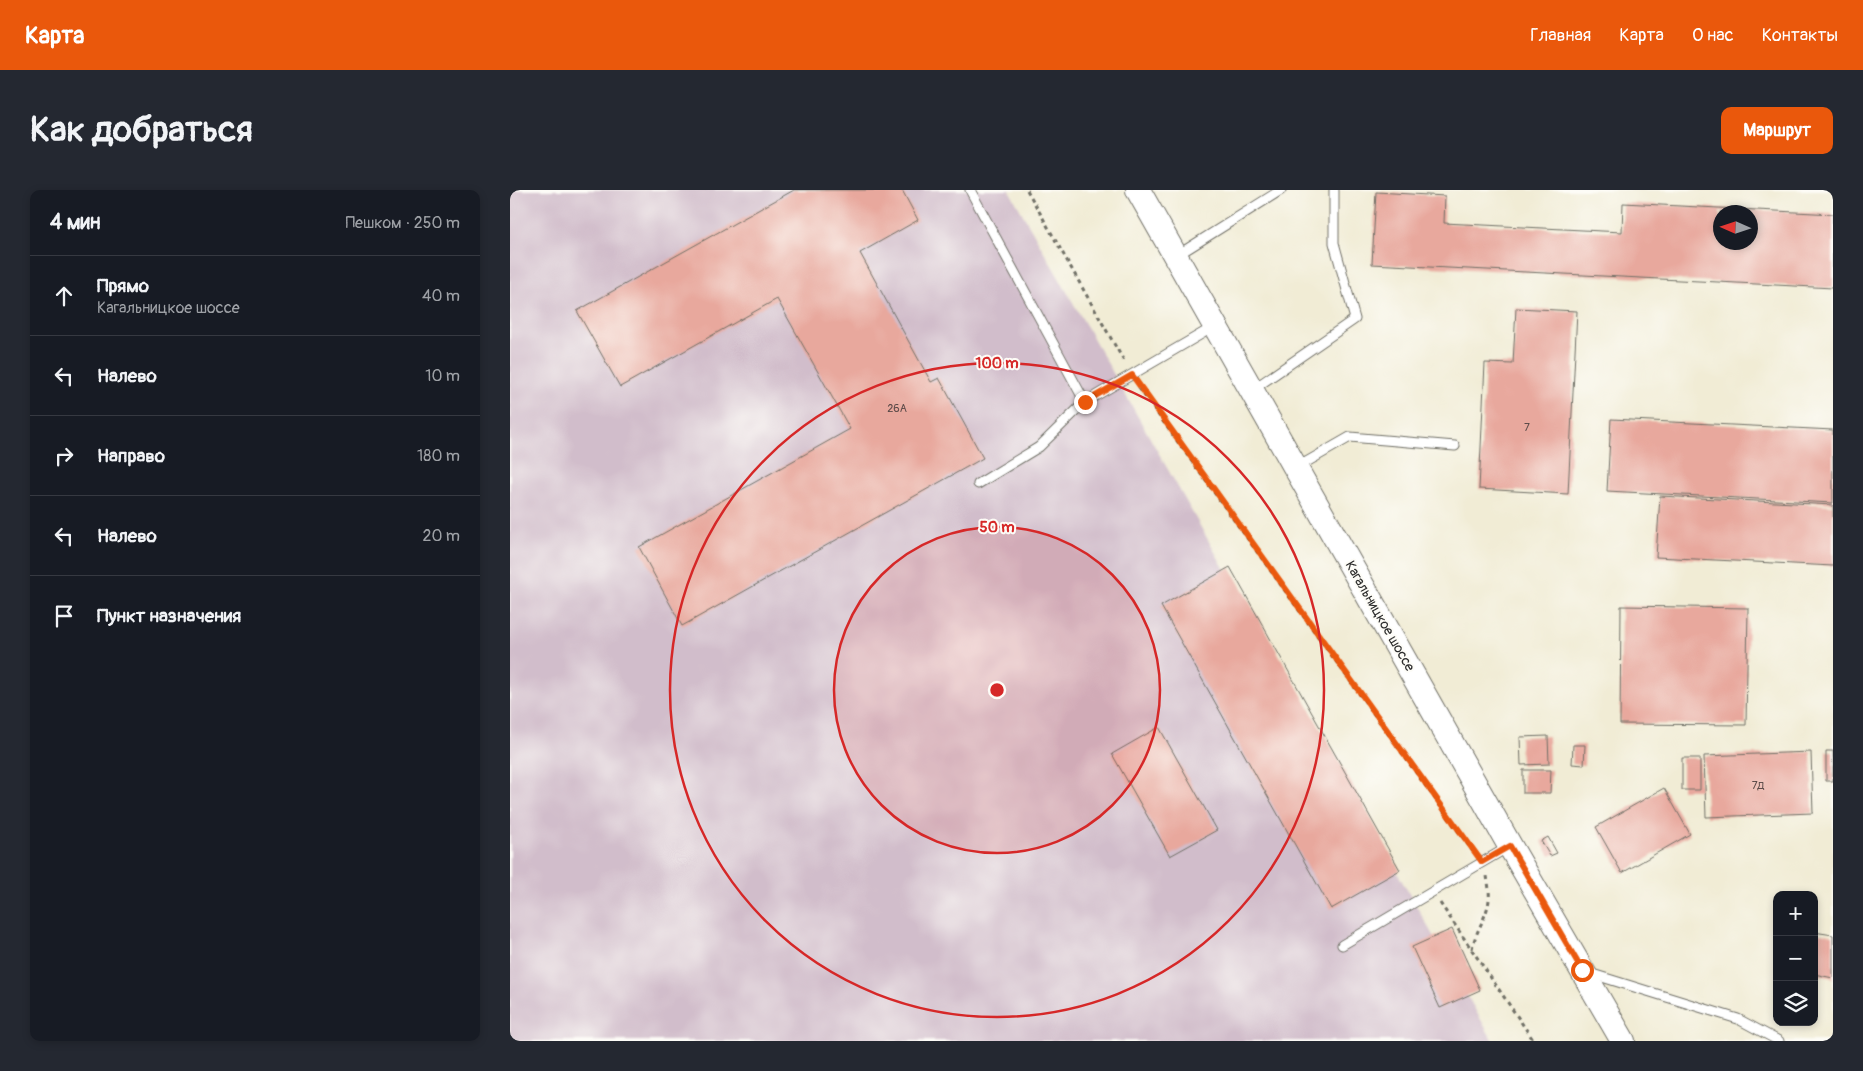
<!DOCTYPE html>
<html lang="ru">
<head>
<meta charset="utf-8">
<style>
  :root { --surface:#171b24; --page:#242831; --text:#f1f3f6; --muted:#9ea1a6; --line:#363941; --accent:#ea580c }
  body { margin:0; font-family:Pangolin,sans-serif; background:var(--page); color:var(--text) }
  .controls { position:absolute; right:15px; bottom:15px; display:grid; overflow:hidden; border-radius:10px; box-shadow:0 2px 8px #0003 }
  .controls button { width:45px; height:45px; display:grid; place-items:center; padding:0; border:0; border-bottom:1px solid var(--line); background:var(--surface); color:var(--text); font:25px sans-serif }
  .compass { position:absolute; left:1203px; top:15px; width:45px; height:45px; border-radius:50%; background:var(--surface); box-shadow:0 2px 8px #0003; rotate:273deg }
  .stop { position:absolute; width:15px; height:15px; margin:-11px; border:4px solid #ea580c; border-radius:50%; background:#fff }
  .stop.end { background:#ea580c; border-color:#fff; box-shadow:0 1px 5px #0008 }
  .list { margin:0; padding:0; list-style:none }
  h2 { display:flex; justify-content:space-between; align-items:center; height:65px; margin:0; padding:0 20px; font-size:21px }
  h2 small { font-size:16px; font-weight:400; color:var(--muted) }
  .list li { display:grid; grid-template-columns:32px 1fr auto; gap:15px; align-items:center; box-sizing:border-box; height:80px; padding:0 20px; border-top:1px solid var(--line) }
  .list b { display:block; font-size:19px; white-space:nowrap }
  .list p { margin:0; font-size:16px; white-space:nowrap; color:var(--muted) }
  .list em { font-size:16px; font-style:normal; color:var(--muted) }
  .icon { flex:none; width:28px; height:28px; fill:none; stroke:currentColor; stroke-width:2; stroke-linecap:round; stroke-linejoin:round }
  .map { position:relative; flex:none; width:1323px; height:851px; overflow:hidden; border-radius:10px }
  header { display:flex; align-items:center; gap:30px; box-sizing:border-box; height:70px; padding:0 25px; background:var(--accent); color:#fff }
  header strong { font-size:24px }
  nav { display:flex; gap:28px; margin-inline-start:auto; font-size:18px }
  .intro { display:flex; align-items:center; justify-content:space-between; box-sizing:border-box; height:120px; padding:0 30px }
  h1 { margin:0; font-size:35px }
  .button { padding:12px 22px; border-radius:10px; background:var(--accent); color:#fff; font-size:18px; font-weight:700 }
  main { display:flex; gap:30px; padding:0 30px }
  aside { flex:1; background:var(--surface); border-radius:10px; box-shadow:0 2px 8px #0003 }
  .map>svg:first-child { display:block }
  .industrial { fill:#d1bdcb }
  .building { fill:#e8a89d; fill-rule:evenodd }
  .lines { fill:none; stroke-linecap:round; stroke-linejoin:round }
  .service-casing { stroke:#706f66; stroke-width:11 }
  .secondary-casing { stroke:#706f66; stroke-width:26 }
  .path { stroke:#706f66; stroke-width:3; stroke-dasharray:4 4; stroke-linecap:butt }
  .service { stroke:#fff; stroke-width:9 }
  .secondary { stroke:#fff; stroke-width:24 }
  .route { stroke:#ea580c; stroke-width:6 }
  .ring { fill:none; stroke:#d62828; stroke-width:2.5 }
  .labels { text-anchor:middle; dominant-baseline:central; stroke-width:4; stroke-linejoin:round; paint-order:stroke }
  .number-label { font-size:11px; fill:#5a4a48 }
  .street-label { font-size:14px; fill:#2b2b2b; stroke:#fdfcf7 }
  .centre { fill:#d62828; stroke:#fdfcf7; stroke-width:2.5 }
  .ring-label { font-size:15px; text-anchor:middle; font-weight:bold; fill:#d62828; stroke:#fdfcf7; stroke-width:4; stroke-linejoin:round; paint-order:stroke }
</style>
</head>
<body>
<header>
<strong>Карта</strong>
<nav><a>Главная</a><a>Карта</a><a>О нас</a><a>Контакты</a></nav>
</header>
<div class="intro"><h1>Как добраться</h1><a class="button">Маршрут</a></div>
<main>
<aside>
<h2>4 мин<small>Пешком · 250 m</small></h2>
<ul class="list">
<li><svg class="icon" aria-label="ahead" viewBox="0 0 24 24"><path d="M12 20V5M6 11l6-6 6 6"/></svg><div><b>Прямо</b><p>Кагальницкое шоссе</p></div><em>40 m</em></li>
<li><svg class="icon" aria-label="left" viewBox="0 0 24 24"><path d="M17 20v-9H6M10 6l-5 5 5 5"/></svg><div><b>Налево</b></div><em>10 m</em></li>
<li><svg class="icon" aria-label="right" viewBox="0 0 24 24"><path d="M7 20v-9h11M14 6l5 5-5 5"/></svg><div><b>Направо</b></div><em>180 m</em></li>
<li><svg class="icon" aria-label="left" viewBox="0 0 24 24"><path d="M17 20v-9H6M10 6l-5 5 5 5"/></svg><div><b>Налево</b></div><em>20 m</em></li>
<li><svg class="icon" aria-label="arrive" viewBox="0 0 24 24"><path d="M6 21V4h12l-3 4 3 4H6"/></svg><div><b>Пункт назначения</b></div></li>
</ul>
</aside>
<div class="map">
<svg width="1323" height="851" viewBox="0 0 1323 851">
  <rect width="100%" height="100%" fill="#fdfcf7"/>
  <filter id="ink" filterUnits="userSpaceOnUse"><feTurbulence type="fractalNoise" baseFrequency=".02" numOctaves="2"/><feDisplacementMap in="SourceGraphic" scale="10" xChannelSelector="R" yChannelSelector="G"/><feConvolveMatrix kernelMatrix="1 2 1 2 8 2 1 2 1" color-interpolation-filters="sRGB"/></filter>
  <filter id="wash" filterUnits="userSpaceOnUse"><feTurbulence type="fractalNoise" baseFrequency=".0096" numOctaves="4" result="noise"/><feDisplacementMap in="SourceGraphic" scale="20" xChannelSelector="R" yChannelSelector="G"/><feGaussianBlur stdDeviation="1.12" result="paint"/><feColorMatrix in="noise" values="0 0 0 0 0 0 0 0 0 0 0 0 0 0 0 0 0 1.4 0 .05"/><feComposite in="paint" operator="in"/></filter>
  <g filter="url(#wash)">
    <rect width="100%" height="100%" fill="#f1ecd5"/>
    <path class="industrial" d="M0,0H499L983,851H0Z"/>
    <g id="blocks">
      <path class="building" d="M284,0H392L408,30L350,63L421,192L429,188L473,268L172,436L129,357L340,239L267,109L110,197L67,121Z
        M866,2L935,6L934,33L1112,42L1113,13L1323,24V98L862,74ZM1210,22H1240V52H1210Z
        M1006,118L1067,121L1058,304L969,299L975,173L1003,174Z
        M1101,229L1323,240V313L1097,301Z
        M1150,306L1323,315V376L1146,367Z
        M720,377L890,680L821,719L651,416Z
        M1111,416L1238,418L1236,535L1110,534Z
        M649,537L707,640L660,666L602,564Z
        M1038,546L1039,574L1011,575L1010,547Z
        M1063,555H1075L1074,575L1062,574Z
        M1316,561H1323V591H1316Z
        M1301,562L1303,623L1196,627L1194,566Z
        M1172,568H1190V600H1172Z
        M1013,580H1041L1040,603H1013Z
        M1154,598L1180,644L1112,683L1086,637Z
        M1038,647L1047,663L1040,666L1031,651Z
        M942,739L970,800L930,818L902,757Z
        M1304,742L1323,745V788L1304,784Z"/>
    </g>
  </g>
  <g filter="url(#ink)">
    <use href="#blocks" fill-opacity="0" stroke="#706f66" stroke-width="1"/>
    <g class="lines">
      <defs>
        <path id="service" d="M460,0L575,212L705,136
          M666,66L771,0
          M742,200L845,129L824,53V0
          M786,278L840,247L945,256
          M468,294L529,257L575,212
          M832,755L1000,656
          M1079,783L1228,829L1269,851"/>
        <path id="secondary" d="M628,0L1000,656L1113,851"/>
      </defs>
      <use href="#service" class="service-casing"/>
      <use href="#secondary" class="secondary-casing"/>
      <path class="path" d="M517,0L615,173
        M629,198L963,661
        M930,713L1024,851
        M962,759C965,742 977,727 979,710C980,702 978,693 977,686"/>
      <use href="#service" class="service"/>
      <use href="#secondary" class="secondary"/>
    </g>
  </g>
  <g class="lines" filter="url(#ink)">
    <path class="route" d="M575,212L622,185L972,672L1000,656L1072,780"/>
  </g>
  <circle cx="487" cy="500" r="163" fill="#d62828" fill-opacity=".12"/>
  <g class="ring">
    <circle cx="487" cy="500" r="163"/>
    <circle cx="487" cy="500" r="327"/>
  </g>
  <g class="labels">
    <g class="number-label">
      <text x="387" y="218">26А</text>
      <text x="1017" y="237">7</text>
      <text x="1248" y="595">7Д</text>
    </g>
    <g class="street-label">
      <text transform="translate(870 426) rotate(60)">Кагальницкое шоссе</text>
    </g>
  </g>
  <circle cx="487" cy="500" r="8" class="centre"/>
  <g class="ring-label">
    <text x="487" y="178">100 m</text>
    <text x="487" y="342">50 m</text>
  </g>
</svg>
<div class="controls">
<button>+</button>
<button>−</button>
<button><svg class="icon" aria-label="layers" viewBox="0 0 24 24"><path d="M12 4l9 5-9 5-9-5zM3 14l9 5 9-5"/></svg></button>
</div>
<svg class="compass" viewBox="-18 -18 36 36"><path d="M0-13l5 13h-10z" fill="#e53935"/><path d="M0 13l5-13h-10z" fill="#9ea1a6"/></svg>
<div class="stop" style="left:1072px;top:780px"></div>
<div class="stop end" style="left:575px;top:212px"></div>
</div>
</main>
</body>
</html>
